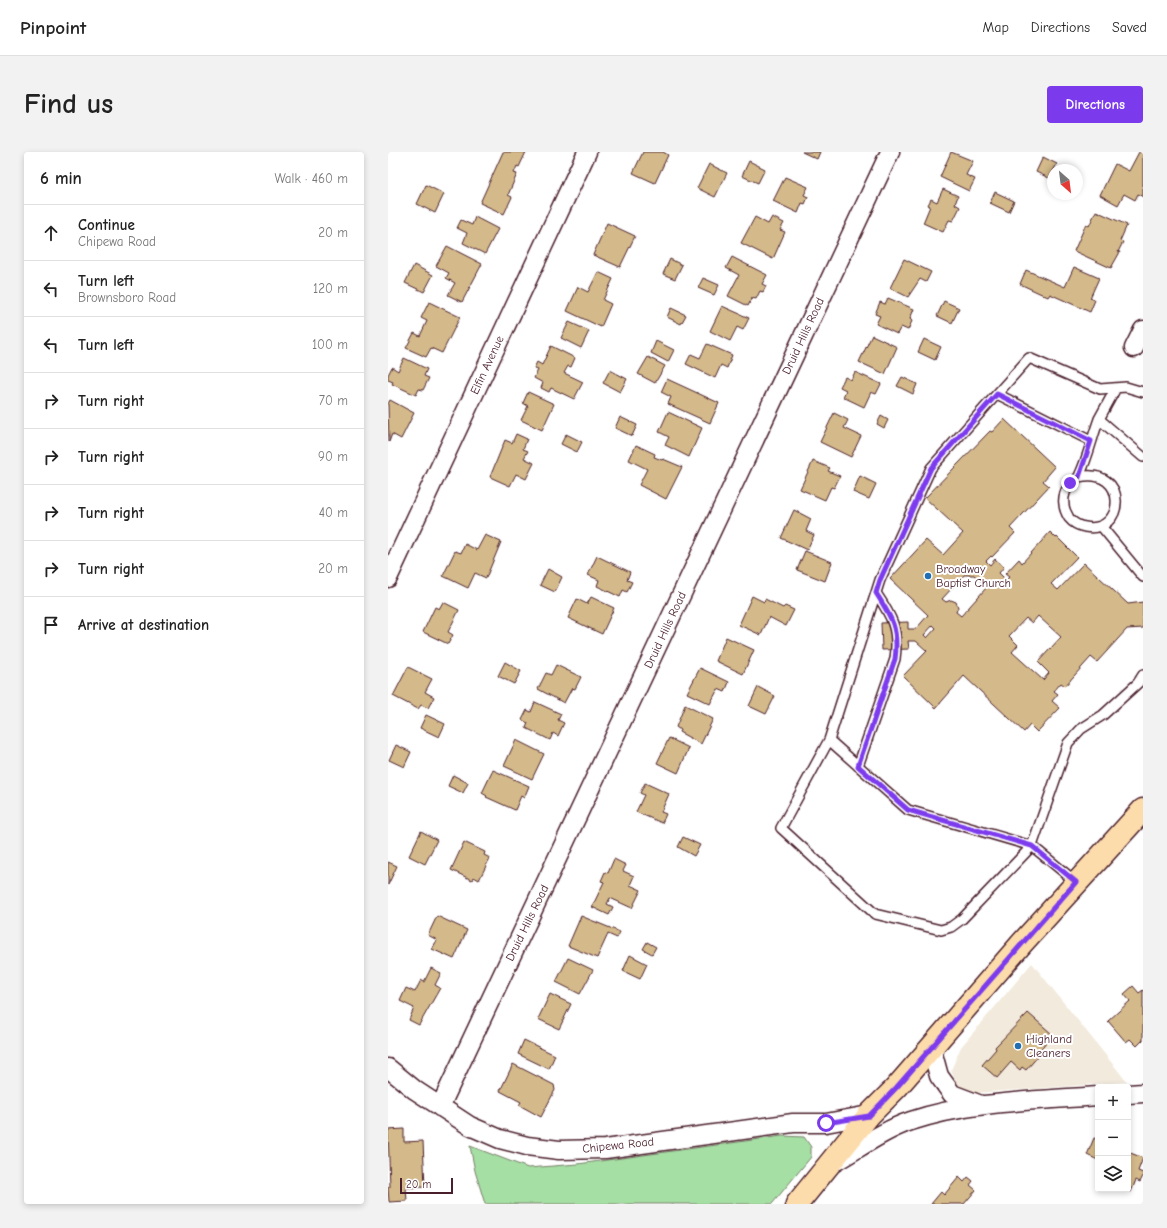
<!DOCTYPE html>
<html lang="en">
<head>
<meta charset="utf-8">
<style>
  :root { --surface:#fff; --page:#f2f2f2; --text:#222; --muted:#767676; --line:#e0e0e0; --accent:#7c3aed }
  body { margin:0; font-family:"Comic Neue",sans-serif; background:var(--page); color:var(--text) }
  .controls { position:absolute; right:12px; bottom:12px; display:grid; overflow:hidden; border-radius:4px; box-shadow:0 2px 6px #0003 }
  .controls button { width:36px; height:36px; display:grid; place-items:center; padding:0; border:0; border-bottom:1px solid var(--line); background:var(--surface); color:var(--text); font:20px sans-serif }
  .compass { position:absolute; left:659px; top:12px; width:36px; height:36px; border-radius:50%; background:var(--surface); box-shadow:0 2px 6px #0003; rotate:152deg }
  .scale { position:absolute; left:12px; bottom:10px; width:53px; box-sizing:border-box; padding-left:4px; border:2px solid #4a1f2b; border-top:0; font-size:11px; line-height:14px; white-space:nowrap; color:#4a1f2b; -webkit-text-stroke:3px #fff; paint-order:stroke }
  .stop { position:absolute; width:12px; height:12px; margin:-9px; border:3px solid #7c3aed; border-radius:50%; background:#fff }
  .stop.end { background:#7c3aed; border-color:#fff; box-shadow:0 1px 4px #0008 }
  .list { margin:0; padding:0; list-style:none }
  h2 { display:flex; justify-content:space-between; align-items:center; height:52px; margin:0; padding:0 16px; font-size:17px }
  h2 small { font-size:13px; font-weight:400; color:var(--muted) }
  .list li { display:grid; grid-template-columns:26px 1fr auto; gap:12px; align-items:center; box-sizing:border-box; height:56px; padding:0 16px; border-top:1px solid var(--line) }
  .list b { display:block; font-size:15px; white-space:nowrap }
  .list p { margin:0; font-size:13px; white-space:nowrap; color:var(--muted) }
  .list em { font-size:13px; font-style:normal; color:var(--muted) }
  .icon { flex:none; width:22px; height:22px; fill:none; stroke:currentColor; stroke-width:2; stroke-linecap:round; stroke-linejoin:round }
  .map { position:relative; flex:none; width:755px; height:1052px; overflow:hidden; border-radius:4px }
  header { display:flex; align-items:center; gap:24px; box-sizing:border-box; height:56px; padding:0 20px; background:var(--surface); border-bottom:1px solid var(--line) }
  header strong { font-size:19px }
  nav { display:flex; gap:22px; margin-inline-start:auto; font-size:14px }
  .intro { display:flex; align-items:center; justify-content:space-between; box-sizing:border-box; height:96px; padding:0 24px }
  h1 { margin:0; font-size:28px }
  .button { padding:10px 18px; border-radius:4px; background:var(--accent); color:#fff; font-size:14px; font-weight:700 }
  main { display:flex; gap:24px; padding:0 24px }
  aside { flex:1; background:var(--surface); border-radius:4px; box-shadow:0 2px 6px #0003 }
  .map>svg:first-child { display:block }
  .built { fill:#f2eadc }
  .green { fill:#a5dfa4; stroke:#787f68 }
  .building { fill:#d4ba8a; stroke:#4a1f2b; fill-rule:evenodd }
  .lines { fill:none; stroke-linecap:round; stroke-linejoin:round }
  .service-casing { stroke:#4a1f2b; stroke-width:12 }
  .minor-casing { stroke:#4a1f2b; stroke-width:21 }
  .primary-casing { stroke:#4a1f2b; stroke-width:25 }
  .service { stroke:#fff; stroke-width:9 }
  .minor { stroke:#fff; stroke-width:18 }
  .primary { stroke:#fddcac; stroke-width:22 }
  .route { stroke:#7c3aed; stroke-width:5 }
  .poi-dot { fill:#1f6fb2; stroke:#fff; stroke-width:1.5 }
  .labels { text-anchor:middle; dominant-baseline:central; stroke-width:4; stroke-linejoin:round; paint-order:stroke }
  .street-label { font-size:12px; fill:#4a1f2b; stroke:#fff }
  .poi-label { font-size:12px; fill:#4a1f2b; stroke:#fff; text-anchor:start }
</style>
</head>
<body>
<header>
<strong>Pinpoint</strong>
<nav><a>Map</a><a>Directions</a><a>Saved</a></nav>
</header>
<div class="intro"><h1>Find us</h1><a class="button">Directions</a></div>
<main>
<aside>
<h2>6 min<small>Walk · 460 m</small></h2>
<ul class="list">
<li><svg class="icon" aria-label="ahead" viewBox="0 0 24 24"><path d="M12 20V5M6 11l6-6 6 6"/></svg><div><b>Continue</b><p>Chipewa Road</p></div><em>20 m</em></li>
<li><svg class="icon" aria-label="left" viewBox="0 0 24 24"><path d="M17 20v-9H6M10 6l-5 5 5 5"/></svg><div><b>Turn left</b><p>Brownsboro Road</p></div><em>120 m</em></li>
<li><svg class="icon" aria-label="left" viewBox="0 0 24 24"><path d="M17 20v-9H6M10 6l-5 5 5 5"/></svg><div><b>Turn left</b></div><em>100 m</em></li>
<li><svg class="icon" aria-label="right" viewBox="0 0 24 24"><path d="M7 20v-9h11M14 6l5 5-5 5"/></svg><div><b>Turn right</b></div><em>70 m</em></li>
<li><svg class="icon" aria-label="right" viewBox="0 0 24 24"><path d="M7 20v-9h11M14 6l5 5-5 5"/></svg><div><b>Turn right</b></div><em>90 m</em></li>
<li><svg class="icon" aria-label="right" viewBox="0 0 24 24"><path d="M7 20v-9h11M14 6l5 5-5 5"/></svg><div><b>Turn right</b></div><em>40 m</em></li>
<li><svg class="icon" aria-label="right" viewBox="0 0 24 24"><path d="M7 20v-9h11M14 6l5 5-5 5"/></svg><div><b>Turn right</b></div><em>20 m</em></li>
<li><svg class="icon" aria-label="arrive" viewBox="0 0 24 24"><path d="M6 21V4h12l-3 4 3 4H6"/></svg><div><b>Arrive at destination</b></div></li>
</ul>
</aside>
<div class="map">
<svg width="755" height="1052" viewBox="0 0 755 1052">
  <rect width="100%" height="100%" fill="#fff"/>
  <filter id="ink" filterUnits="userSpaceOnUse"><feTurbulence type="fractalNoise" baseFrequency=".025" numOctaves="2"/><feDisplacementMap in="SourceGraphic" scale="8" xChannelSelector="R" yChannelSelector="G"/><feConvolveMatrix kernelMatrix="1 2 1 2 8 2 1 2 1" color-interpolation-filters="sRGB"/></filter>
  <g filter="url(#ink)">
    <path class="built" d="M644,811L739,930L588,941L576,937L568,930L563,918L573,895Z"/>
    <path class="green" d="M394,984L416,985L423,995V1005L384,1052H97L87,1019L82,994L140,1016L190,1012Z"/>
    <path class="building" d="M115,0H138L131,15L129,14L126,21L129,22L120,43L124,45L116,62L92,51Z
      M255,0H275L280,3L267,31L245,21Z
      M414,0H432L429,7Z
      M563,0L585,9L578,23L587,27L581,39L552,25Z
      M751,0H755V45L750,42L747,48L736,42L730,53L712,43L727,12L741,19Z
      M655,5L669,12L661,26L648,20Z
      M361,9L377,17L370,31L354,24Z
      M321,12L339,21L327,45L309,36Z
      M397,25L420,35L416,43L420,45L417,52L414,51L410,61L385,49Z
      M38,33L56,42L47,61L29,52Z
      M555,37L570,44L567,52L572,55L565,69L561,68L555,80L535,71L542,54L540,53L543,47L549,50Z
      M607,40L626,49L621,60L602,51Z
      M708,59L739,73L732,89L735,90L730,100H732L723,116L686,99L698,72L701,74Z
      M87,65L110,77L97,102L75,91L79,81L69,76L73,68L84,73Z
      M367,65L380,72L384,65L396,71L392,78L397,80L385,107L353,91Z
      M219,71L247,84L232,115L205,103Z
      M59,94L94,112L74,150L60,143L67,131L58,126L61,121L48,114Z
      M344,105L379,123L374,132L378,134L375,140L372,139L368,147L364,146L360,154L340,144L351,123L338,116Z
      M282,107L294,113L287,127L275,122Z
      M516,107L543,120L538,130L532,127L520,145L502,136Z
      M26,113L45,123L36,140L17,131Z
      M686,115L711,126L702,146L707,148L702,160L662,142L660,145L632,132L638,118L677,135Z
      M210,120L225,127L215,148L223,152L213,175L179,159L190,135L200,140Z
      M315,126L331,133L326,143L310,136Z
      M500,146L526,157L522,167L524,169L520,178L513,175L509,182L488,172L492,164L487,162L492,150L497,152Z
      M556,149L571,156L564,171L549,164Z
      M41,150L72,165L54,201L43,196L38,205L18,196L26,181L32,184L39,169L33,166Z
      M334,154L361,166L355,178L349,175L342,189L322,179Z
      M283,156L298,163L293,172L279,165Z
      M181,170L201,179L193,196L173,186Z
      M484,183L509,195L497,222L471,210Z
      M536,187L553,195L547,208L530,200Z
      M268,189L286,198L280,210L263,201Z
      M319,192L344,203L339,216L333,213L327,226L298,212L303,202L312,206Z
      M163,194L187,206L183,215L180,214L176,221L195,230L186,247L163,236L161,240L153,236L155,231L146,226L150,218L146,216L149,210L154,213Z
      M260,205L277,214L267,231L250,222Z
      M16,206L39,217L36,224L41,226L35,238L31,237L28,243L4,232L5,230L0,228V223L4,215L10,219Z
      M222,218L239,227L232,240L215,231Z
      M467,220L493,232L488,242L483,240L476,255L455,245L458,238L452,235L457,225L463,228Z
      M514,225L529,232L525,242L509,234Z
      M279,227L331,251L322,271L280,252L283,245L273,240Z
      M140,240L166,252L154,278L133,268L140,254L135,251Z
      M2,248L26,261L13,287L4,282L1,290L0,252Z
      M280,260L314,276L301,305L277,293L281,285L271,280Z
      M446,261L460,268L456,276L473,284L463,305L432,290Z
      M493,264L500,268L496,276L489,272Z
      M232,265L249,273L244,284L227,276Z
      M616,267L667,315L655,329L661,334L622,376L627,381L604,405L603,404L598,409L602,413L607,407L616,415L611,421L618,428L621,425L617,422L631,407L634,411L662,380L668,386L669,385L689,405L663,432L670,438L696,411L740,452L755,450V476L739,477L709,510L703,505L677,534L673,531L666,539L670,542L664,549L672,556L649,580L642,573L636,580L576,524L548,556L515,524L539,499L528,489H520L521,497L494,498L493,471L520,470V477H528L540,463L502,427L538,388L555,403L575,381L537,346L602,279L604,280ZM576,423H586L599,435L573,464L568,460L570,455L568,450L563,448L558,450L554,447ZM650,464L673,485L650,510L661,521L655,528L624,500L630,493L621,484L638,466L644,471ZM545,473L548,476L539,486L536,483Z
      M128,282L139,287L135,297L140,299L136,306L146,311L138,327L128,322L122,334L102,325L117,288L124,291Z
      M178,282L194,290L189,300L173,292Z
      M248,293L267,302L266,305L274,308L275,307L294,315L278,347L251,333L259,317L241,308Z
      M425,309L442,316L440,319L452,324L446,336L443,335L437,348L412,337Z
      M472,324L488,332L481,347L465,340Z
      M406,358L423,367L418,379L426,383L419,398L393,386Z
      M97,383L113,390L98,426L87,421L80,436L55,424L67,399L73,401L77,392L89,398Z
      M417,399L444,410L437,429L409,418Z
      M209,404L242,420L239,428L244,430L239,440L235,438L232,445L209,434L211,428L200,423Z
      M160,417L174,425L167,440L152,433Z
      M364,444L376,450L377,447L395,456L397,454L406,458L398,474L381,465L373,483L351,473Z
      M203,445L226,456L214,482L180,466L189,447L199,452Z
      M55,450L71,458L60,480L65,483L60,492L35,480L47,455L51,457Z
      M338,485L366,498L355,522L328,509Z
      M117,510L133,519L126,532L110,524Z
      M168,513L193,525L187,537L184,536L176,551L150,537L158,521L163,523Z
      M20,515L44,527L37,540L46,545L40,556L33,553L30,557L5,544Z
      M312,516L341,530L337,540L330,537L322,552L299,541Z
      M370,535L387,544L378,562L361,554Z
      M147,550L173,562L170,568L176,571L170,584L165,581L162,588L138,576L140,571L134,568L139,558L143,560Z
      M297,553L325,567L313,592L291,580L292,578L288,575Z
      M38,563L57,572L51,585L32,576Z
      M281,586L301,596L290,621L269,611Z
      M128,588L156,602L144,627L116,614Z
      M8,593L23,600L16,615L1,608Z
      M105,618L141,634L136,646L133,644L127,658L98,645L99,644L94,641Z
      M65,623L80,631L75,641L60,634Z
      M257,631L281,642L273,660L278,662L274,671L248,660L256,643L252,641Z
      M33,679L49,688L37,712L21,704Z
      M295,685L312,693L306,704L290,695Z
      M76,690L97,700L96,703L102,706L91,728L86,725L84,728L63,718Z
      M226,707L238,713L235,719L246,724L242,733L253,738L244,756L222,746L219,752L225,755L221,763L204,755L216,730L213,729L217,720L220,721Z
      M0,710L9,714L0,733Z
      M49,764L79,778L66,807L44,797L49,788L40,783Z
      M193,764L232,780L229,786L220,782L209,806L180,794Z
      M259,790L268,795L264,802L255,797Z
      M242,803L259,812L252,827L235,819Z
      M180,806L205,818L192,842L168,830Z
      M43,816L53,821L47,833L52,836L31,873L21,868L26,856L12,849L18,836L27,840L33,828L36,830Z
      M745,834L751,841L755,838V888L749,894L742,887L738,890L720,869L742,849L736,842Z
      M162,842L183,852L171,877L150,867Z
      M640,861L664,882L650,901L652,902L638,918L634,915L632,918L623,910L609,926L594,913L608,897L607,895Z
      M136,888L167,903L161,917L130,902Z
      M125,912L166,933L167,938L153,965L131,953L133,950L112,939Z
      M16,977V990L35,989L37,1035L18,1036L19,1049L1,1050L0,1035H2L0,978Z
      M706,986L710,987V1008L699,1003Z
      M740,1000L755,1006L750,1019L755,1021V1024L752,1030L748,1028L743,1040L735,1037H740Z
      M571,1025L576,1030L580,1025L585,1029L582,1033L588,1038L576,1052H543L553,1040L556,1043Z"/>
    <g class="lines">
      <defs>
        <path id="service" d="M728,236L711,267L755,305
          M755,240L738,235L712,237L641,206L543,316L492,428L441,588L393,676L487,762L553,778L563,775L574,767L644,694L680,591L693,577L715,563L750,531L755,523
          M609,242L703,289
          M691,325C741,314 738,383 697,375C691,374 685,371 681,366C676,358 674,350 677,341C679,332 689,330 692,322C700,305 704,286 711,267
          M713,374L755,425
          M441,588L520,658L644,694L688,730
          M470,614L507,507C511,477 504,465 488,441"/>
        <path id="minor" d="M746,196L755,178
          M0,426L199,0
          M549,888L545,902L551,924L564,942L593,953
          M0,916L27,938L82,974L112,987L139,994L171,998L217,997L405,971H438L481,963
          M740,942L755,941
          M52,955L502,0
          M445,1011C470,997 496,978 523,969C583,949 647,949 710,944"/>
        <path id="primary" d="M409,1052L481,963L508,936L635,790L755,658"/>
      </defs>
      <use href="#service" class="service-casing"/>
      <use href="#minor" class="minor-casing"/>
      <use href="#primary" class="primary-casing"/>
      <use href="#service" class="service"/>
      <use href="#minor" class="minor"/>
      <use href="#primary" class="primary"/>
    </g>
  </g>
  <g class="lines" filter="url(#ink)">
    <path class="route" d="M438,971L481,964L508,936L688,730L644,694L520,658L470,614L507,507C511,477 504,466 488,441L492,428L543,316L609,242L703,289L691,325L682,331"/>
  </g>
  <g class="poi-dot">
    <circle cx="540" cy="424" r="4"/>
    <circle cx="630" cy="894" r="4"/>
  </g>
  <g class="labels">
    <g class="street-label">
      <text transform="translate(415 184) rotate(-65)">Druid Hills Road</text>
      <text transform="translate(99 213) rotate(-65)">Elfin Avenue</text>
      <text transform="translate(277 478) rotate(-65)">Druid Hills Road</text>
      <text transform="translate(139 771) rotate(-64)">Druid Hills Road</text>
      <text transform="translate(230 993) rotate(-6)">Chipewa Road</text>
    </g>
    <g class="poi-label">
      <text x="548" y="417">Broadway<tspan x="548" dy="14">Baptist Church</tspan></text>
      <text x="638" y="887">Highland<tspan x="638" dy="14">Cleaners</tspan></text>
    </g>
  </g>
</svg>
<div class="controls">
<button>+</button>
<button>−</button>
<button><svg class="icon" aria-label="layers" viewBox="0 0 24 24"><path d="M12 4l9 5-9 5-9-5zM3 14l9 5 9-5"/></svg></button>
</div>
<svg class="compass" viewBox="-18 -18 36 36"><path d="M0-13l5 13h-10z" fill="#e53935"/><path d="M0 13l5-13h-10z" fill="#767676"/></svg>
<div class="scale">20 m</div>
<div class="stop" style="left:438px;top:971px"></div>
<div class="stop end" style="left:682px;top:331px"></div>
</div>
</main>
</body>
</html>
